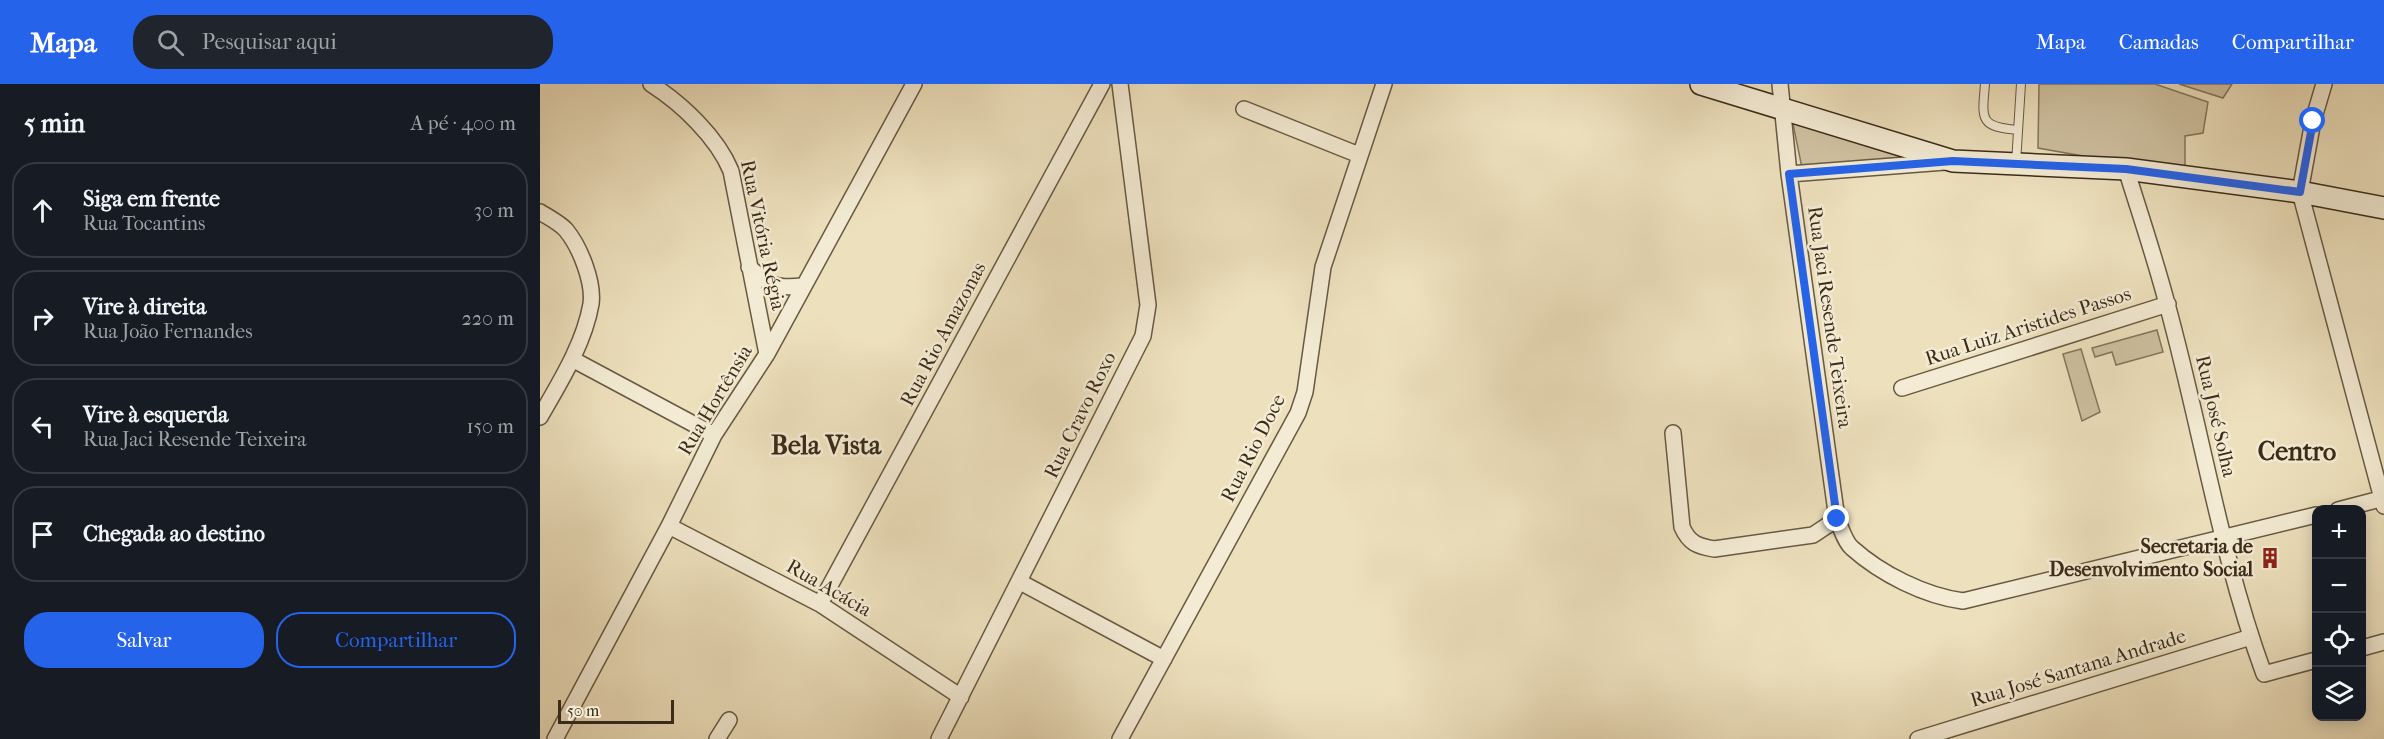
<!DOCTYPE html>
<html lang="pt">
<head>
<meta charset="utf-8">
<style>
  :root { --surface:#171b24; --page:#20242c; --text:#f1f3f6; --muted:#9ea1a6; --line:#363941; --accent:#2563eb }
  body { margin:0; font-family:"IM FELL French Canon",serif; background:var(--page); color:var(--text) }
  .controls { position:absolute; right:18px; bottom:18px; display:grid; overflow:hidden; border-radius:12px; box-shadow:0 3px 15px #0003 }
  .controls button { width:54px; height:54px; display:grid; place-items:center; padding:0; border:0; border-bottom:2px solid var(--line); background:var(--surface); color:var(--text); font:30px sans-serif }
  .scale { position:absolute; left:18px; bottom:15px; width:116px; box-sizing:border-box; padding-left:6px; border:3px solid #3b2c19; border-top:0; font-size:16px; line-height:21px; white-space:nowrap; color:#3b2c19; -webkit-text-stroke:4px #f3ebd4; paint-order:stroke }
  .stop { position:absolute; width:18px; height:18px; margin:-14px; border:4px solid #2563eb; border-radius:50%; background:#fff }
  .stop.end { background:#2563eb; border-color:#fff; box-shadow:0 2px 6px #0008 }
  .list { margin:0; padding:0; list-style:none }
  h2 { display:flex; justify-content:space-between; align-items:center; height:78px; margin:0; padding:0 24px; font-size:26px }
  h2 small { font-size:20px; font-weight:400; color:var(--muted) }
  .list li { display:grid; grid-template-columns:39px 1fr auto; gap:18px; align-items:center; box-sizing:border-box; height:96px; margin:0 12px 12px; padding:0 12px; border:2px solid var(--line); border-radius:24px }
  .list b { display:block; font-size:22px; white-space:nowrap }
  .list p { margin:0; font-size:20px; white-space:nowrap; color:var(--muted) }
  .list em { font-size:20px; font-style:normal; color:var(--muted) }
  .actions { display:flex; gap:12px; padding:18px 24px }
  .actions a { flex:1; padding:14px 0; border:2px solid var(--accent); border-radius:24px; text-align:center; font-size:21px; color:var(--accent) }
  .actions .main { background:var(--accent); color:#fff }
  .icon { flex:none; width:33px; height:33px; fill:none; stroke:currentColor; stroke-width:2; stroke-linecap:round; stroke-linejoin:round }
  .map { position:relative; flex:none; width:1844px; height:655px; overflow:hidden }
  header { display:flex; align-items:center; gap:36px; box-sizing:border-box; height:84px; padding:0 30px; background:var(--accent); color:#fff }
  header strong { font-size:28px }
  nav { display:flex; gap:33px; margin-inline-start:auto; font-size:21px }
  .search { width:420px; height:54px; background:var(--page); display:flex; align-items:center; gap:15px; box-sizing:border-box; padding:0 21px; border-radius:24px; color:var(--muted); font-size:22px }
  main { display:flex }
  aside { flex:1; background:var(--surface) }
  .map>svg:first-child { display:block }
  .green { fill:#cfc1a1; stroke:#85765d; stroke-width:1.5 }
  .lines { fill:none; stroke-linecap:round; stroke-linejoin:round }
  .lane-casing { stroke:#685942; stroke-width:10 }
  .street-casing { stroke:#685942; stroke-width:18 }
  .secondary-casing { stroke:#3b2c19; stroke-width:24 }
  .lane { stroke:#f3ebd4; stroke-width:8 }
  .street { stroke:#f3ebd4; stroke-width:15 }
  .secondary { stroke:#f3ebd4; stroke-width:21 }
  .route { stroke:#2563eb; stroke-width:8 }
  .labels { text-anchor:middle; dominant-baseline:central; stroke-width:5; stroke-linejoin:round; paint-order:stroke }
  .street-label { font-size:20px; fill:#3b2c19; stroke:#f3ebd4 }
  .poi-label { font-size:20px; font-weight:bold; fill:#3b2c19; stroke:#f3ebd4; text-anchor:end }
  .district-label { font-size:26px; font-weight:bold; fill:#3b2c19; stroke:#f3ebd4 }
</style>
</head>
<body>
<header>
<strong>Mapa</strong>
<div class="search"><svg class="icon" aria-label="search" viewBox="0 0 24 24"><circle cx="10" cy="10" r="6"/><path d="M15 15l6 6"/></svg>Pesquisar aqui</div>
<nav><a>Mapa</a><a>Camadas</a><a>Compartilhar</a></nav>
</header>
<main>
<aside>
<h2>5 min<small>A pé · 400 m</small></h2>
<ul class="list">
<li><svg class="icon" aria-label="ahead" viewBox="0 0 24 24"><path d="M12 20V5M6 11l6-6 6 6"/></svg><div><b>Siga em frente</b><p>Rua Tocantins</p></div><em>30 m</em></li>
<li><svg class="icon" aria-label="right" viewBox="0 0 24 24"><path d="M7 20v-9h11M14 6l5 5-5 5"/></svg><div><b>Vire à direita</b><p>Rua João Fernandes</p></div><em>220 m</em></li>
<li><svg class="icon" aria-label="left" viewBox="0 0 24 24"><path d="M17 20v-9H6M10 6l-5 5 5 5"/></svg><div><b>Vire à esquerda</b><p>Rua Jaci Resende Teixeira</p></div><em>150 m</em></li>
<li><svg class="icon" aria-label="arrive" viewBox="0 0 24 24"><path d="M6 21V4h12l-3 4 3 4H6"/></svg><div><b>Chegada ao destino</b></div></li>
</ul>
<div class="actions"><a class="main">Salvar</a><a>Compartilhar</a></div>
</aside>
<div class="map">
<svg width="1844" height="655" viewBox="0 0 1844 655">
  <rect width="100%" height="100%" fill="#ede0bd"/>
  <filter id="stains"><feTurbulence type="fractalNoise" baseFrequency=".00333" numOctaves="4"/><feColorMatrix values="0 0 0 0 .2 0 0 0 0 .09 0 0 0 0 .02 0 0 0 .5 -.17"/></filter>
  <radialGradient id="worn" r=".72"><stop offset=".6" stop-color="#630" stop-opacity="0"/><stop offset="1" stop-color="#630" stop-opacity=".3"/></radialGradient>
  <path class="green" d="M1499,0H1615L1668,18L1663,49L1645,52V90L1498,64Z
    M1639,0H1692L1683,14Z
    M1257,36L1375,75L1262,84L1253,40Z
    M1617,246L1623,268L1576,281L1572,268L1555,273L1552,264Z
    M1541,265L1560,328L1542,337L1523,270Z"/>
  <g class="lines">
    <defs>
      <path id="lane" d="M1445,0C1442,35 1439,43 1478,46
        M1476,79L1481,0"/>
      <path id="street" d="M111,0C142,20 177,53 191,87L227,270
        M1240,0L1249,90L1297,435C1301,444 1305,458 1312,464C1341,490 1385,512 1423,517L1776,431
        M1784,0L1773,37L1760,108L1844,422
        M704,25L819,71
        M1586,85C1600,130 1615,174 1627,220C1661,343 1680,470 1724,590L1776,576
        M1249,90L1405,78
        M0,128C8,133 20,139 26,146C40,163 54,198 51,220C44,260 20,298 0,333
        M209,183C229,201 235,205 262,202
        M32,275L174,351
        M1362,304L1628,220
        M1133,349L1142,443C1149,459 1157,462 1174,465L1273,451L1297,435
        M1798,426L1844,414
        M129,442L280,520L421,613
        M480,498L624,575
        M280,520L562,0
        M1822,564L1844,558
        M15,655L129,442L174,351L227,270L374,0
        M177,655L189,636
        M399,655L603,252L608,221L580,0
        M580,655L758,329L765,308L783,183L844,0
        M1378,655L1711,553"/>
      <path id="secondary" d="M1161,0L1413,77L1586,85L1760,108L1844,124"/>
    </defs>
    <use href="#lane" class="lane-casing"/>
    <use href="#street" class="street-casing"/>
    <use href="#secondary" class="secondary-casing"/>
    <use href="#lane" class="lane"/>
    <use href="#street" class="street"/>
    <use href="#secondary" class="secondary"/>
  </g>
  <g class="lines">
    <path class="route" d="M1297,435L1249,90L1413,77L1586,85L1760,108L1773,37"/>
  </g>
  <defs>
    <symbol id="building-bare" viewBox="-9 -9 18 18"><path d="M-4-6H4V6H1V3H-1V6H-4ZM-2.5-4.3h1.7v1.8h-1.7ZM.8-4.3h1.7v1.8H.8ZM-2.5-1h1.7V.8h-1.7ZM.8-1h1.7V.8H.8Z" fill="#8f2418" stroke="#f3ebd4" stroke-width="2.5" paint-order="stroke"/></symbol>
  </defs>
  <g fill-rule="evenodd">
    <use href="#building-bare" x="1715" y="459" width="30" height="30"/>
  </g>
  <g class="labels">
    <g class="street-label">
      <text transform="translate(223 151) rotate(78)">Rua Vitória Régia</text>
      <text transform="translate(1290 233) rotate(82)">Rua Jaci Resende Teixeira</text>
      <text transform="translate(1488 242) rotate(-18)">Rua Luiz Aristides Passos</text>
      <text transform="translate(403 250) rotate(-62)">Rua Rio Amazonas</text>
      <text transform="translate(175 316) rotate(-59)">Rua Hortênsia</text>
      <text transform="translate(540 331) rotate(-64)">Rua Cravo Roxo</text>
      <text transform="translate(1676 332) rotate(77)">Rua José Solha</text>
      <text transform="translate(713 364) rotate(-63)">Rua Rio Doce</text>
      <text transform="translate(289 504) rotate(30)">Rua Acácia</text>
      <text transform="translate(1538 584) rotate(-17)">Rua José Santana Andrade</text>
    </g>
    <g class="poi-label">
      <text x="1713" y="462">Secretaria de<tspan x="1713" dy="23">Desenvolvimento Social</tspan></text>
    </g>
    <g class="district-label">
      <text x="286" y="361">Bela Vista</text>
      <text x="1757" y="367">Centro</text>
    </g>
  </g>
  <rect width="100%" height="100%" filter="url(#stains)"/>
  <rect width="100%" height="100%" fill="url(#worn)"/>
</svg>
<div class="controls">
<button>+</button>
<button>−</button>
<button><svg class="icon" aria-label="locate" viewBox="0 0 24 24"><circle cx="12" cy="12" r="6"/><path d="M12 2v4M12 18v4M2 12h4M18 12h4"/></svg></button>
<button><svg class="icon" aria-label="layers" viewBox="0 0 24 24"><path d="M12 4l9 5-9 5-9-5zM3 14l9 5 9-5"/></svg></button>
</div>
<div class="scale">50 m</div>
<div class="stop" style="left:1773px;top:37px"></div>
<div class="stop end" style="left:1297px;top:435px"></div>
</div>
</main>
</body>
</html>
